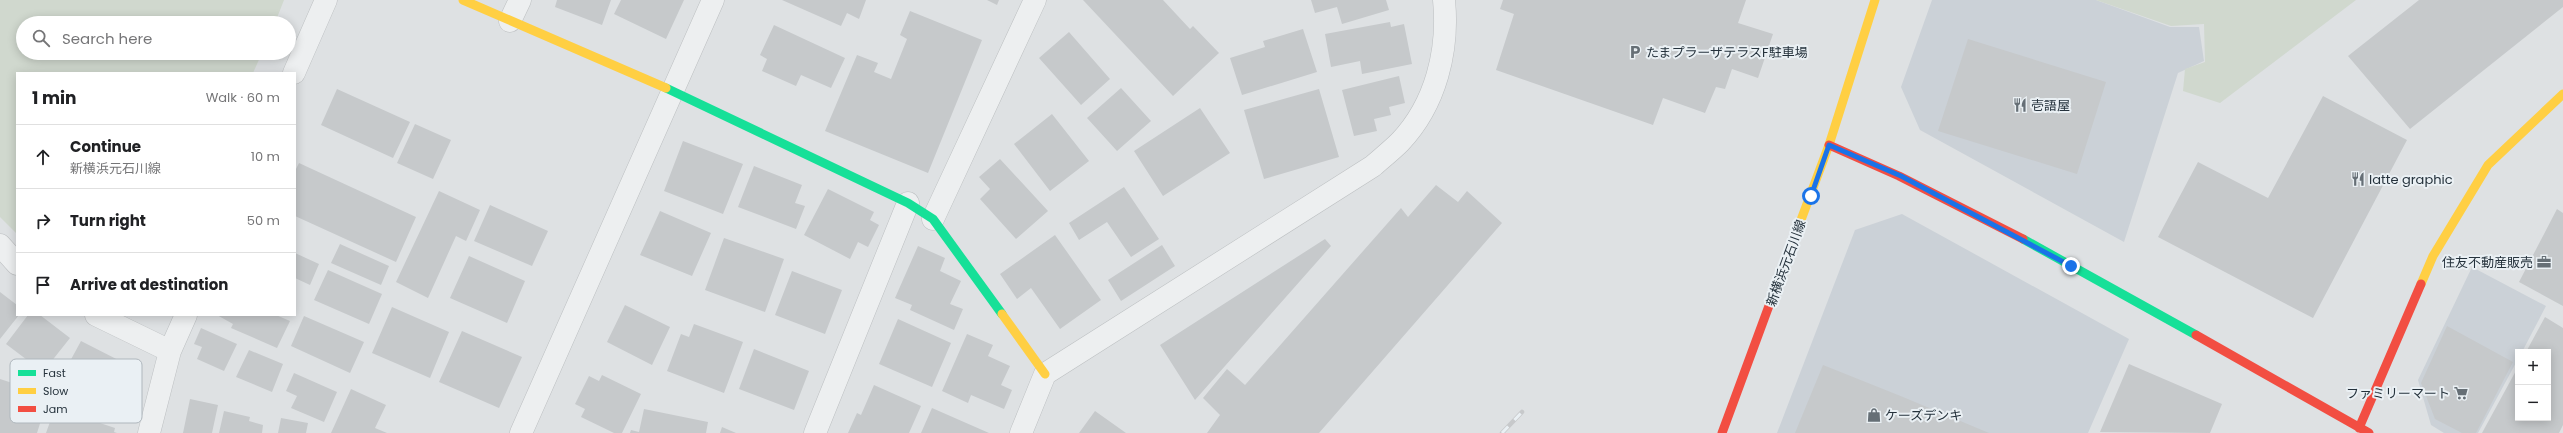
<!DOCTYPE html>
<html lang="en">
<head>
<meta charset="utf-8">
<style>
  :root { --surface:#fff; --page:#f2f2f2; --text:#202124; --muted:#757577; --line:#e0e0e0 }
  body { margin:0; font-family:Poppins,"Noto Sans JP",sans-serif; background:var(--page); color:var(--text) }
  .controls { position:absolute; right:12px; bottom:12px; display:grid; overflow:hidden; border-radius:0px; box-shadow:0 2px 10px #0003 }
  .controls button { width:36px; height:36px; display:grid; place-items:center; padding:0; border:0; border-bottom:1px solid var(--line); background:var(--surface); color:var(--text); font:20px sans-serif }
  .stop { position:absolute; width:12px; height:12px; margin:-9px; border:3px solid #1a73e8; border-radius:50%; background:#fff }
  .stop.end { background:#1a73e8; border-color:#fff; box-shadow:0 1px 4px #0008 }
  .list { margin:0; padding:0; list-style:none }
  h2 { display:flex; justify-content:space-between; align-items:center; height:52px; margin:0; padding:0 16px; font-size:17px }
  h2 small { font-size:13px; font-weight:400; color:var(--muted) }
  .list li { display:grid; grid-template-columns:26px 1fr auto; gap:12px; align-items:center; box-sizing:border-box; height:64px; padding:0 16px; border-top:1px solid var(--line) }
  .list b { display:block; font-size:15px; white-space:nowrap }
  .list p { margin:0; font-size:13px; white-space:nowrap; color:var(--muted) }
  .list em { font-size:13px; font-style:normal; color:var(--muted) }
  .icon { flex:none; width:22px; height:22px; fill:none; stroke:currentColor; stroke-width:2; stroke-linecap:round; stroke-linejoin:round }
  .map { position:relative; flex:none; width:2563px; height:433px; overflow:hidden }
  .search { position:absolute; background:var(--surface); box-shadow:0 2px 10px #0003; left:16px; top:16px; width:280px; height:44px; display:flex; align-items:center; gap:10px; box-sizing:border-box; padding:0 14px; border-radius:22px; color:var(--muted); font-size:15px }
  .panel { position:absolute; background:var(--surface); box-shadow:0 2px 10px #0003; left:16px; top:72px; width:280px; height:244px; border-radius:0px }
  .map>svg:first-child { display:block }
  .built { fill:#cbd1d7 }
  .green { fill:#d0d8ce }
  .building { fill:#c6c9cb }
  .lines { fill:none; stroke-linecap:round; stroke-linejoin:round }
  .street-casing { stroke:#bcbfc1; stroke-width:23 }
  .street { stroke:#edeff0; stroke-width:22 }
  .fast { stroke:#16e098; stroke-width:9 }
  .slow { stroke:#ffcf43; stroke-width:9 }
  .jam { stroke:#f24e42; stroke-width:9 }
  .rail-casing { stroke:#c7c9cb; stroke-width:4.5 }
  .rail { stroke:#eaf0f4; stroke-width:3; stroke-dasharray:9; stroke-linecap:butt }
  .route { stroke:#1a73e8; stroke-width:5 }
  .labels { text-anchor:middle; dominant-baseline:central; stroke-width:4; stroke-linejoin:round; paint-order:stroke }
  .poi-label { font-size:13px; fill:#25323c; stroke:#eaf0f4; text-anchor:start }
  .street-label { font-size:13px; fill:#25323c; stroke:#eaf0f4 }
  .key { fill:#eaf0f4; stroke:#afb7bd; stroke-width:1 }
  .key-label { font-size:11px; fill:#25323c }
</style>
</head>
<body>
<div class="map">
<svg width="2563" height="433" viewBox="0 0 2563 433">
  <rect width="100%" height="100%" fill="#dee1e3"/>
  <path class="built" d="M1932,0H2096L2170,27H2199L2204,61L2178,73L2124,242L1920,130L1901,87Z
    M1902,214L2129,339L2088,433H1777L1855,230Z
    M2472,267L2546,306L2522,352H2518V359L2478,433H2444L2431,425L2418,380Z"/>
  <path class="green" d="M0,0H284L275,23H23V53H262L253,73H17V234L0,217Z
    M2096,0H2356L2220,103L2183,91L2185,69L2205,62L2204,24L2171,26Z"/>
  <path class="building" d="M557,0H611L602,25L555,7Z
    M621,0H684L666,39L614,14Z
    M782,0H866L859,19L847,13L841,26Z
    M987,0H999L997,5Z
    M1083,0H1163L1190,29L1193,26L1219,53L1173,96Z
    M1311,0H1386L1389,10L1342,24L1337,7L1315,13Z
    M1503,0H1746L1738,23L1773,34L1758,78L1732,69L1725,89L1716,87L1705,113L1663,98L1653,125L1496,70L1514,14L1500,9Z
    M2419,0H2563V7L2410,129L2348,56Z
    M910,11L982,40L928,173L825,131L857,55L878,63L874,72L891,79L907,39L900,35Z
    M1390,22L1391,27L1404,24L1412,64L1362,74L1360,61L1331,67L1325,34Z
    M774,25L845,58L831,88L801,75L796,86L762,71L767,59L760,55Z
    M1303,29L1317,72L1242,95L1230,58L1265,47L1263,41Z
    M1069,32L1110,79L1081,105L1039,58Z
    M1968,39L2106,82L2077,174L1938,131Z
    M1399,76L1405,103L1389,107L1391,115L1374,119L1377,131L1354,136L1342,90Z
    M1121,88L1151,121L1117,151L1087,118Z
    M337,89L410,122L393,158L321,125Z
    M1319,89L1339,157L1264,179L1244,110Z
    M2323,96L2407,140L2313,318L2158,237L2198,162L2268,198Z
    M1200,108L1230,153L1163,196L1134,151Z
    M1052,114L1089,161L1050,191L1014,144Z
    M415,124L451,140L433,179L397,163Z
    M683,141L743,164L723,214L664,191Z
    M1000,159L1048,211L1016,239L980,199L990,189L979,177Z
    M299,163L416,217L396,262L295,216V171Z
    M754,166L802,185L795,203L805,206L796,229L738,207Z
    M1436,185L1458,202L1467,191L1502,223L1319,433H1207L1220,415L1203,398L1227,369L1245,385L1401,208L1408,217Z
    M1124,187L1159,239L1131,257L1107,222L1079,240L1069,223Z
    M828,189L874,212L870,220L879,225L868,247L858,242L850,259L804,235Z
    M439,191L480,210L466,241L456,236L428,298L396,282Z
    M490,205L548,231L532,266L474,241Z
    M2557,209L2563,213V306L2519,282Z
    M660,211L711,233L692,276L640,255Z
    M1055,235L1101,300L1060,329L1031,288L1017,299L1000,274Z
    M724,238L784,259L765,312L705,290Z
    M1325,239L1331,246L1195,400L1160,345Z
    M340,244L389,266L381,285L331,263Z
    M1162,245L1175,266L1121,301L1108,280Z
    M918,246L945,258L940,271L961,281L950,304L963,309L954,330L910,310L912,305L895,298Z
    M295,253L319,264L310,285L295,278Z
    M469,256L525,281L507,323L450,298Z
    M328,270L382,294L369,324L314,300Z
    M792,271L842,290L825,334L775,315Z
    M0,292L17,305L19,315L0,339Z
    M625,305L670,327L652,365L607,342Z
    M392,307L449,332L430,378L372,353Z
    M28,315H40L70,338L43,372L6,344Z
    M217,315H276L290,321L277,348L231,328L233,324Z
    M304,316L364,342L350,373L291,346Z
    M2545,317L2563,328V425L2559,433H2482L2518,367V418H2548V352H2526Z
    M898,319L951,343L932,387L879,364Z
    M694,324L743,342L724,393L667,371L681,334L689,337Z
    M2447,326L2513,362L2476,433H2462L2435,419L2421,383Z
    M201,328L237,344L224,371L197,359L202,347L194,344Z
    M462,331L522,357L499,408L439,382Z
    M967,334L993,345L988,356L1010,366L1001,385L1012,390L1004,409L971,395L968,403L942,391Z
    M81,341L130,366L112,401L104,397L102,401L65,383L67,378L62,376Z
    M754,349L809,371L794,410L739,389Z
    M249,350L283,364L272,392L236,377Z
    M2129,364L2222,404L2210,433L2100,432Z
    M1823,365L1903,397L1989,433H1795Z
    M294,373L337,392L324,422L291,408L297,396L286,391Z
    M602,375L641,394L622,433H614L581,417L585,409L575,404L589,376L599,381Z
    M0,379L49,395L37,433H0Z
    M874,385L921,406L909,433H848L857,413L861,415Z
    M351,389L386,405L375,428L387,433H331Z
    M190,399L218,405L212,433H183Z
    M55,408L115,428L114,432L117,433H46Z
    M932,408L989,433H921Z
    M644,409L708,422L706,433H630L631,430L639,432Z
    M224,411L250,417L249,421L263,425L262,433H219Z
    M1095,411L1126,433H1079Z
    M281,418L308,423L306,433H278Z
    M722,427L736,433H720Z"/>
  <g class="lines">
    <defs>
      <path id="street" d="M510,21L520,0
        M294,73L326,0
        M933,219L1035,0
        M0,245L17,264
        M96,315L170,351
        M149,433L170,351L186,315
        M521,433L713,0
        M815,433L908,203
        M1021,433L1045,374L1373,166C1382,158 1392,150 1400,142C1436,104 1449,50 1444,0"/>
    </defs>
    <use href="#street" class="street-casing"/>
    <use href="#street" class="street"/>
    <path class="fast" d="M666,88L908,203L933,219L1002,314
      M2023,239L2196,335"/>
    <path class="slow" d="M463,0L666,88
      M2421,284L2433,256L2488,165L2563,94
      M1770,303L1829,145L1875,0
      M1002,314L1045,374"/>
    <path class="jam" d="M1829,145L1899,176L2023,239
      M2196,335L2369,433
      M2359,428L2421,284
      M1722,433L1770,303"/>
    <defs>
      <path id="rail" d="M1502,433L1522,412"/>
    </defs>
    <use href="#rail" class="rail-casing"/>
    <use href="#rail" class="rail"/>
  </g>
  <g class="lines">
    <path class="route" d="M1811,196L1829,145L1901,176L2071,266"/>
  </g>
  <defs>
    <symbol id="parking-bare" viewBox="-9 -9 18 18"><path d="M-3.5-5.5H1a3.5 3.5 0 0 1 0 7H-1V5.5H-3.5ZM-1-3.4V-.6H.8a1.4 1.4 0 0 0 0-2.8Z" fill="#666f76" stroke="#eaf0f4" stroke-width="2.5" paint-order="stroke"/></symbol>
    <symbol id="restaurant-bare" viewBox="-9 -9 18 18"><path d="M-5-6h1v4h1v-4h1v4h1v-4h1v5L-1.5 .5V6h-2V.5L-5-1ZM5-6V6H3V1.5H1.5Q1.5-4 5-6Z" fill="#666f76" stroke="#eaf0f4" stroke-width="2.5" paint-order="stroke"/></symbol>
    <symbol id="office-bare" viewBox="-9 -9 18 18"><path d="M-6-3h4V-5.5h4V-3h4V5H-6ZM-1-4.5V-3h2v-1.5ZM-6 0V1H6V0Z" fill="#666f76" stroke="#eaf0f4" stroke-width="2.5" paint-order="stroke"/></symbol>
    <symbol id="supermarket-bare" viewBox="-9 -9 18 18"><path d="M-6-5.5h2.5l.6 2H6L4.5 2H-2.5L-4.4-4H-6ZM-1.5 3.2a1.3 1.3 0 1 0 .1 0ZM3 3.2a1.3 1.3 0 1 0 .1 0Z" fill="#666f76" stroke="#eaf0f4" stroke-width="2.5" paint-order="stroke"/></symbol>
    <symbol id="shop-bare" viewBox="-9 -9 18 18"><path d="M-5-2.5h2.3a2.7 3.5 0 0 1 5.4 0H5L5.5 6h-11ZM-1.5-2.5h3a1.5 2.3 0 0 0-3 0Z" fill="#666f76" stroke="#eaf0f4" stroke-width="2.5" paint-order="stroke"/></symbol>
  </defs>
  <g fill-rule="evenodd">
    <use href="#parking-bare" x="1625" y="42" width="20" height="20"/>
    <use href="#restaurant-bare" x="2010" y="95" width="20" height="20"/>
    <use href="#restaurant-bare" x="2348" y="169" width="20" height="20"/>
    <use href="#office-bare" x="2534" y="252" width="20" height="20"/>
    <use href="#supermarket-bare" x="2451" y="383" width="20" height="20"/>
    <use href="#shop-bare" x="1864" y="405" width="20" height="20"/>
  </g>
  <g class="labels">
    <g class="poi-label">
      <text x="1646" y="52">たまプラーザテラスF駐車場</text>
      <text x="2031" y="105">壱語屋</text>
      <text x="2369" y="179">latte graphic</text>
      <text x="2533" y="262" text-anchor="end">住友不動産販売</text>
      <text x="2450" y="393" text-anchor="end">ファミリーマート</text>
      <text x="1885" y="415">ケーズデンキ</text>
    </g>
    <g class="street-label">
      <text transform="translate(1786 263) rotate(-70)">新横浜元石川線</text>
    </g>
  </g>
  <rect x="10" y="359" width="132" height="64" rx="6" class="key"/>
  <rect x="18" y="370" width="18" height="6" fill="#16e098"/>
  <rect x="18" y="388" width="18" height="6" fill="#ffcf43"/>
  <rect x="18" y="406" width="18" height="6" fill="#f24e42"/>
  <g class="key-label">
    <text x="43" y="377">Fast</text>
    <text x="43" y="395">Slow</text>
    <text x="43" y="413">Jam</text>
  </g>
</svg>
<div class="controls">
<button>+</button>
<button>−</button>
</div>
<div class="stop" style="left:1811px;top:196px"></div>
<div class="stop end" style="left:2071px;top:266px"></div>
<div class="search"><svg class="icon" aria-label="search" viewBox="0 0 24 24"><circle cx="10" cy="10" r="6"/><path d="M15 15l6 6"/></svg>Search here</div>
<section class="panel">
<h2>1 min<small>Walk · 60 m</small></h2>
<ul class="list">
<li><svg class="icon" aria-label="ahead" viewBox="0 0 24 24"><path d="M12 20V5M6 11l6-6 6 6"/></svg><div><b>Continue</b><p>新横浜元石川線</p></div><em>10 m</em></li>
<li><svg class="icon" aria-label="right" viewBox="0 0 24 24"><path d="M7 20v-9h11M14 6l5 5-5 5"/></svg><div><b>Turn right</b></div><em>50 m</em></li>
<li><svg class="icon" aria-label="arrive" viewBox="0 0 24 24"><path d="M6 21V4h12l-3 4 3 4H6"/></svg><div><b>Arrive at destination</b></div></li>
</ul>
</section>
</div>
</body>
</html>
